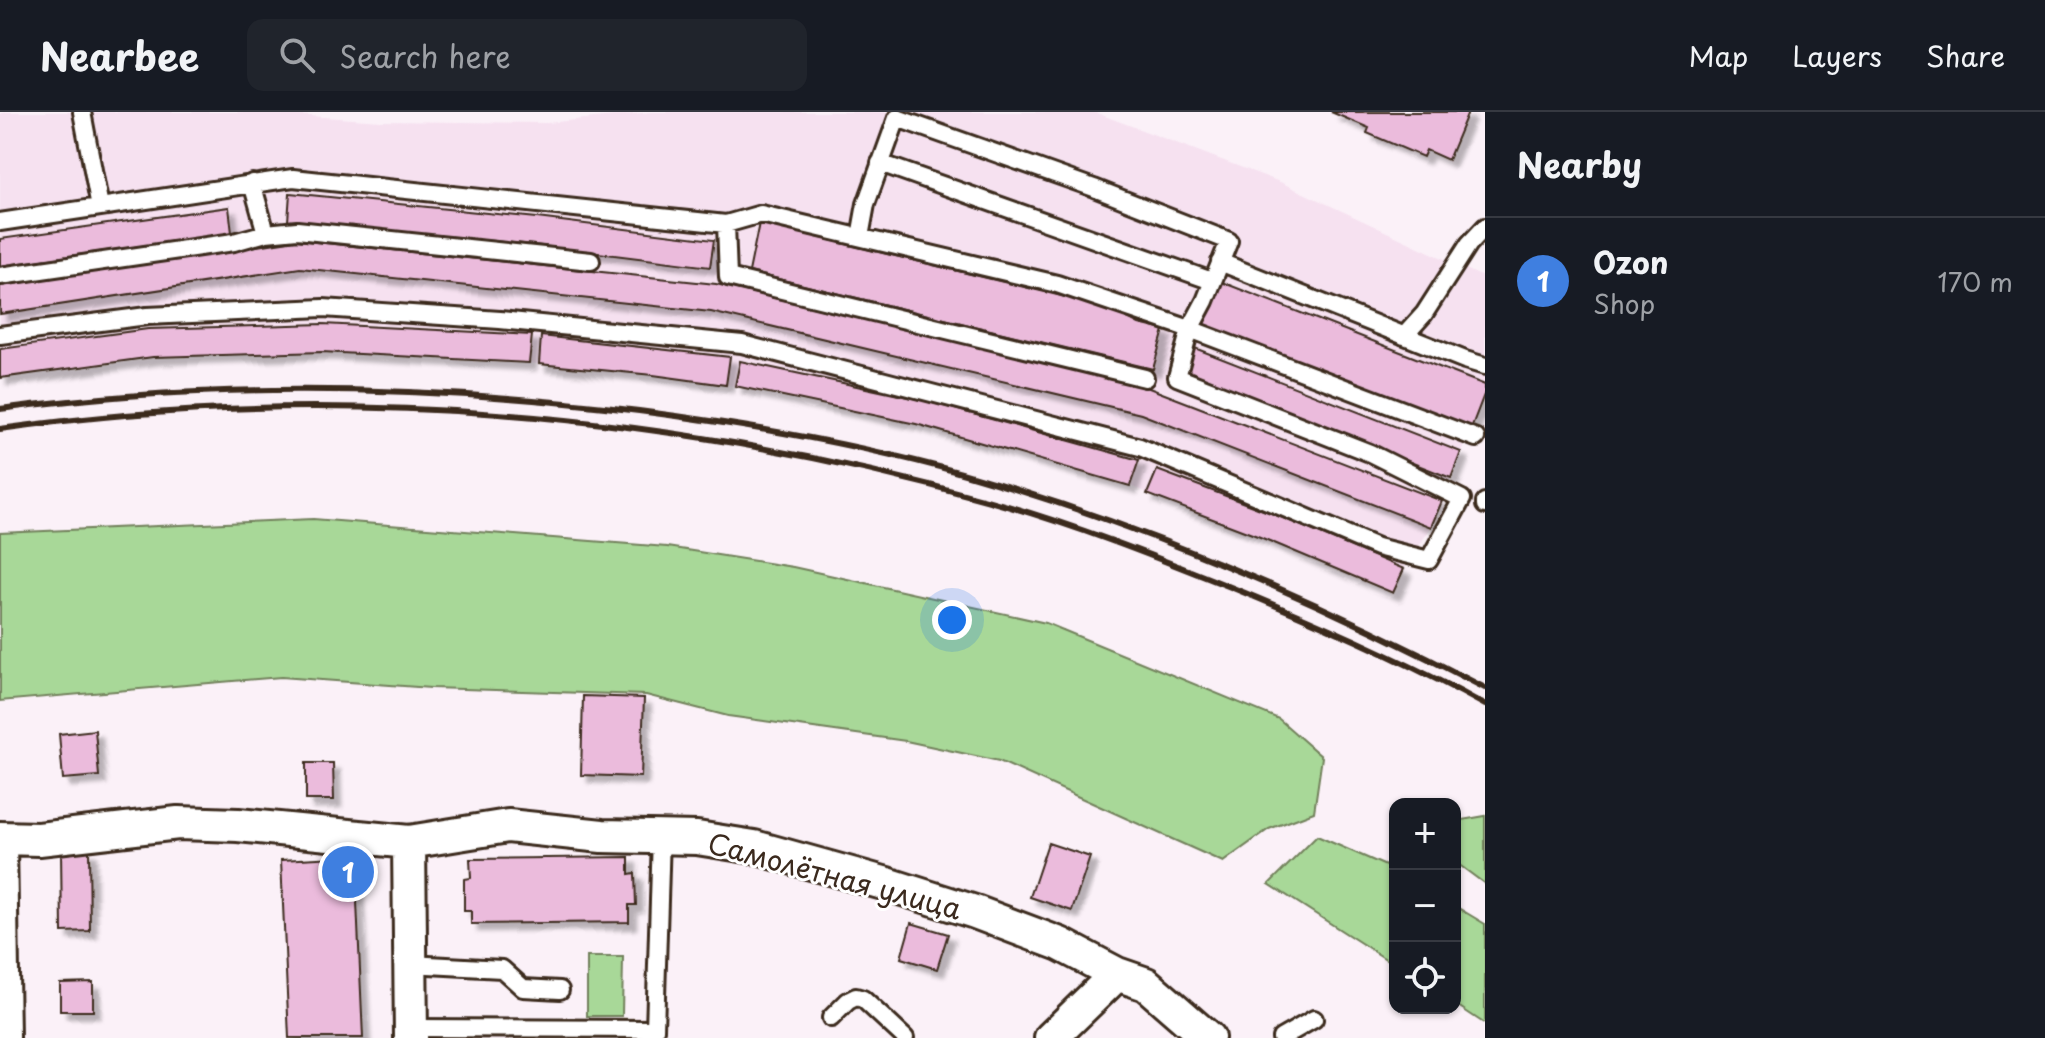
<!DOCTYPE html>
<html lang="en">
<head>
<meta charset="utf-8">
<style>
  :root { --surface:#171b24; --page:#20242c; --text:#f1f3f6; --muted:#9ea1a6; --line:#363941; --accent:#d1495b }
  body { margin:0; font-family:"Playpen Sans",sans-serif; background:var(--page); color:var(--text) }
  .controls { position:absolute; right:24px; bottom:24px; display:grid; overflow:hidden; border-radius:16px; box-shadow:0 2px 6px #0004 }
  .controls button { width:72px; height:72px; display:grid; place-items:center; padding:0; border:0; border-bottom:2px solid var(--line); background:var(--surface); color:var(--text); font:40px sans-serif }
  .you { position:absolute; left:952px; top:508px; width:28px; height:28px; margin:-20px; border:6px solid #fff; border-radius:50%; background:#1a73e8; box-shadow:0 0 0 12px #1a73e833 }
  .badge { display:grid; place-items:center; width:52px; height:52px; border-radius:50%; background:var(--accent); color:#fff; font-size:26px; font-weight:700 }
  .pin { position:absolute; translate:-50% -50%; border:4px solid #fff; box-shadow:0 2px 8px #0006 }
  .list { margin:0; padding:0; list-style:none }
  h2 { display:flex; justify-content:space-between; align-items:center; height:104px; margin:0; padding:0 32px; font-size:34px }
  h2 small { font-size:26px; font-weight:400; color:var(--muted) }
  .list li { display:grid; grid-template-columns:52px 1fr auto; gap:24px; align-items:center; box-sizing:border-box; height:128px; padding:0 32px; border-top:2px solid var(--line) }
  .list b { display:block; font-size:30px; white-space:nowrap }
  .list p { margin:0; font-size:26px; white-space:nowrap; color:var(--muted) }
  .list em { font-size:26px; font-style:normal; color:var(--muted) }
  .icon { flex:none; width:44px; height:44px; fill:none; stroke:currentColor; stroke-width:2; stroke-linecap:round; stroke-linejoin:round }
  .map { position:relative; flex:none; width:1485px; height:926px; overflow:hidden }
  header { display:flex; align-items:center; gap:48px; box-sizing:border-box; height:112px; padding:0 40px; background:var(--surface); border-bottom:2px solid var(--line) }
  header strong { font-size:38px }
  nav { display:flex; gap:44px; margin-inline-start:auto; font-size:28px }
  .search { width:560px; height:72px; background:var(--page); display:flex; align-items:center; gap:20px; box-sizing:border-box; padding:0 28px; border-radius:16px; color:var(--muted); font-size:30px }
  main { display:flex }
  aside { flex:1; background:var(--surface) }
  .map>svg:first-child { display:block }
  .built { fill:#f6e1f0 }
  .green { fill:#a8d898; stroke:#72815b; stroke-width:2 }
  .building { fill:#ebbbdc; stroke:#3b2a1e; stroke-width:2; filter:url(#shadow) }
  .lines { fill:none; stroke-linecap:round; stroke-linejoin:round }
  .lane-casing { stroke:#3b2a1e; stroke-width:22 }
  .street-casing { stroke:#3b2a1e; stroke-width:38 }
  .lane { stroke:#fff; stroke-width:16 }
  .street { stroke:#fff; stroke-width:32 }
  .rail { stroke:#3b2a1e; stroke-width:6 }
  .labels { text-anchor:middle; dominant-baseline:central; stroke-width:6; stroke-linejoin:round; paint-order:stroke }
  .street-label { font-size:28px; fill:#3b2a1e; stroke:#fff }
</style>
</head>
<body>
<header>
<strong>Nearbee</strong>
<div class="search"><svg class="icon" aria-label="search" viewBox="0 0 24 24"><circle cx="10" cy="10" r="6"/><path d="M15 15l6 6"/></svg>Search here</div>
<nav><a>Map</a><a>Layers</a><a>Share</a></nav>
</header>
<main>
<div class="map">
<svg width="1485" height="926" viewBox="0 0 1485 926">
  <defs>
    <filter id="shadow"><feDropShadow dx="7" dy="7" stdDeviation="2" flood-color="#0004"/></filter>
  </defs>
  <rect width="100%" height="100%" fill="#fbf1f8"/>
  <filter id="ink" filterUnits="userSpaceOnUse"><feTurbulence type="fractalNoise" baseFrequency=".0125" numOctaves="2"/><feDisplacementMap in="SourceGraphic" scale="16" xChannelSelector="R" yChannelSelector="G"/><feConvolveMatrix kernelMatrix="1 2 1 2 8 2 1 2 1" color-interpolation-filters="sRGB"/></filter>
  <g filter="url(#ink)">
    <path class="built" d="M6,0H254L381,9L547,11L651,0H1094L1280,70L1485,166V280L1431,415L1404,457L1260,425L1130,374L916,312L735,274L653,263L497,248L322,240L153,245L0,266V2Z"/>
    <path class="green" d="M313,407L667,435L793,455L1046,511L1279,607L1322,645L1314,700L1269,717L1223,750L999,649L906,629L728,604L646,583L431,576L281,565L0,589V421Z
      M1485,704V772L1458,752L1456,709Z
      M1317,724L1395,758V853L1269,772Z
      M1455,794L1485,812V912L1455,892Z
      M587,845H623L622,904H587Z"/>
    <path class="building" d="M1331,0H1468L1448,48L1426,38L1423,45L1367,21L1369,16Z
      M290,81L537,106L714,128L710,155L534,133L288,109Z
      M229,95L232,121L0,154V127Z
      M759,111L1107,195L1139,212L1164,218L1153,257L749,160Z
      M296,128L716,172L1149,276L1442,389L1431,415L1141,302L711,200L300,156L0,202V174Z
      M1219,169L1485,273V280L1470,319L1201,214Z
      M323,212L532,223L529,251L322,240L153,245L0,266V237L148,217Z
      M541,224L730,245L726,273L653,263L539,252Z
      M1192,235L1461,340L1451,366L1182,261Z
      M740,249L922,288L1139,348L1130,374L916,312L735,274Z
      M1157,358L1271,401L1404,457L1393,481L1260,425L1147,382Z
      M583,584L644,586L641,665L581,663Z
      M95,618L99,664L63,667L59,622Z
      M306,651H333L334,688H306Z
      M1048,731L1090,745L1072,799L1030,785Z
      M61,738H89L90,819L62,820Z
      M355,744L363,926H289L281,748Z
      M629,745V762L635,761L636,793H629V810L471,812V799H464V767L471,766L470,747Z
      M911,811L948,822L937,857L901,846Z
      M93,870V899H60V871Z"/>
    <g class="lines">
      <defs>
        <path id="lane" d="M82,0L100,95L293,66L726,112L761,102L1057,172L1190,217L1476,326
          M880,51L1212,169
          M252,71L266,121
          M0,110L100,95
          M726,112L728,165L1145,266
          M1220,150L1465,248L1485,254
          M0,164L234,130L266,121L297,118L591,149
          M0,223L147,204L323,196L500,208L742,232L1140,335L1377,435L1429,448L1462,387L1370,341L1177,265L1190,217L1205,189L1229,129L1094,76L897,6L866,92L860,125
          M1404,224L1424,202L1469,132L1485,115
          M1485,390V393
          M410,852L502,857L523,876L560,878
          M831,906L848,889L856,885L863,887L905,926
          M411,916L655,917L661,724
          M1281,926L1314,907"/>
        <path id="street" d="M0,726L39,727L178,711L238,713L409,730L508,714L602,724L697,726L754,735L887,772L975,800L1060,832L1117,862L1146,872L1208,926
          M0,730L3,926
          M409,730L411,926
          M1051,926L1117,862"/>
      </defs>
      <use href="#lane" class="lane-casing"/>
      <use href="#street" class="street-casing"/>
      <use href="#lane" class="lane"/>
      <use href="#street" class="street"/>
      <path class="rail" d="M0,297C213,269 426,273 639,299C748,313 859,332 965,362C1142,413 1322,490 1485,576
        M0,317C327,271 668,299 986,388C1070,411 1153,444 1233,476C1319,511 1404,548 1485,593"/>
    </g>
  </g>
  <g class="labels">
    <g class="street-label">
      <text transform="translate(835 763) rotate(15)">Самолётная улица</text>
    </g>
  </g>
</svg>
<div class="controls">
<button>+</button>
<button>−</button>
<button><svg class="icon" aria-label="locate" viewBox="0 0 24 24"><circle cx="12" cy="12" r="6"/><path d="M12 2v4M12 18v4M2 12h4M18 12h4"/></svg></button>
</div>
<div class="you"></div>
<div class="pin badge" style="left:348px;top:760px;background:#3f7fe0">1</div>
</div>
<aside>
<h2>Nearby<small></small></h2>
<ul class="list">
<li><span class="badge" style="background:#3f7fe0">1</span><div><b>Ozon</b><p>Shop</p></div><em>170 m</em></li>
</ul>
</aside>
</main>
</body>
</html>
